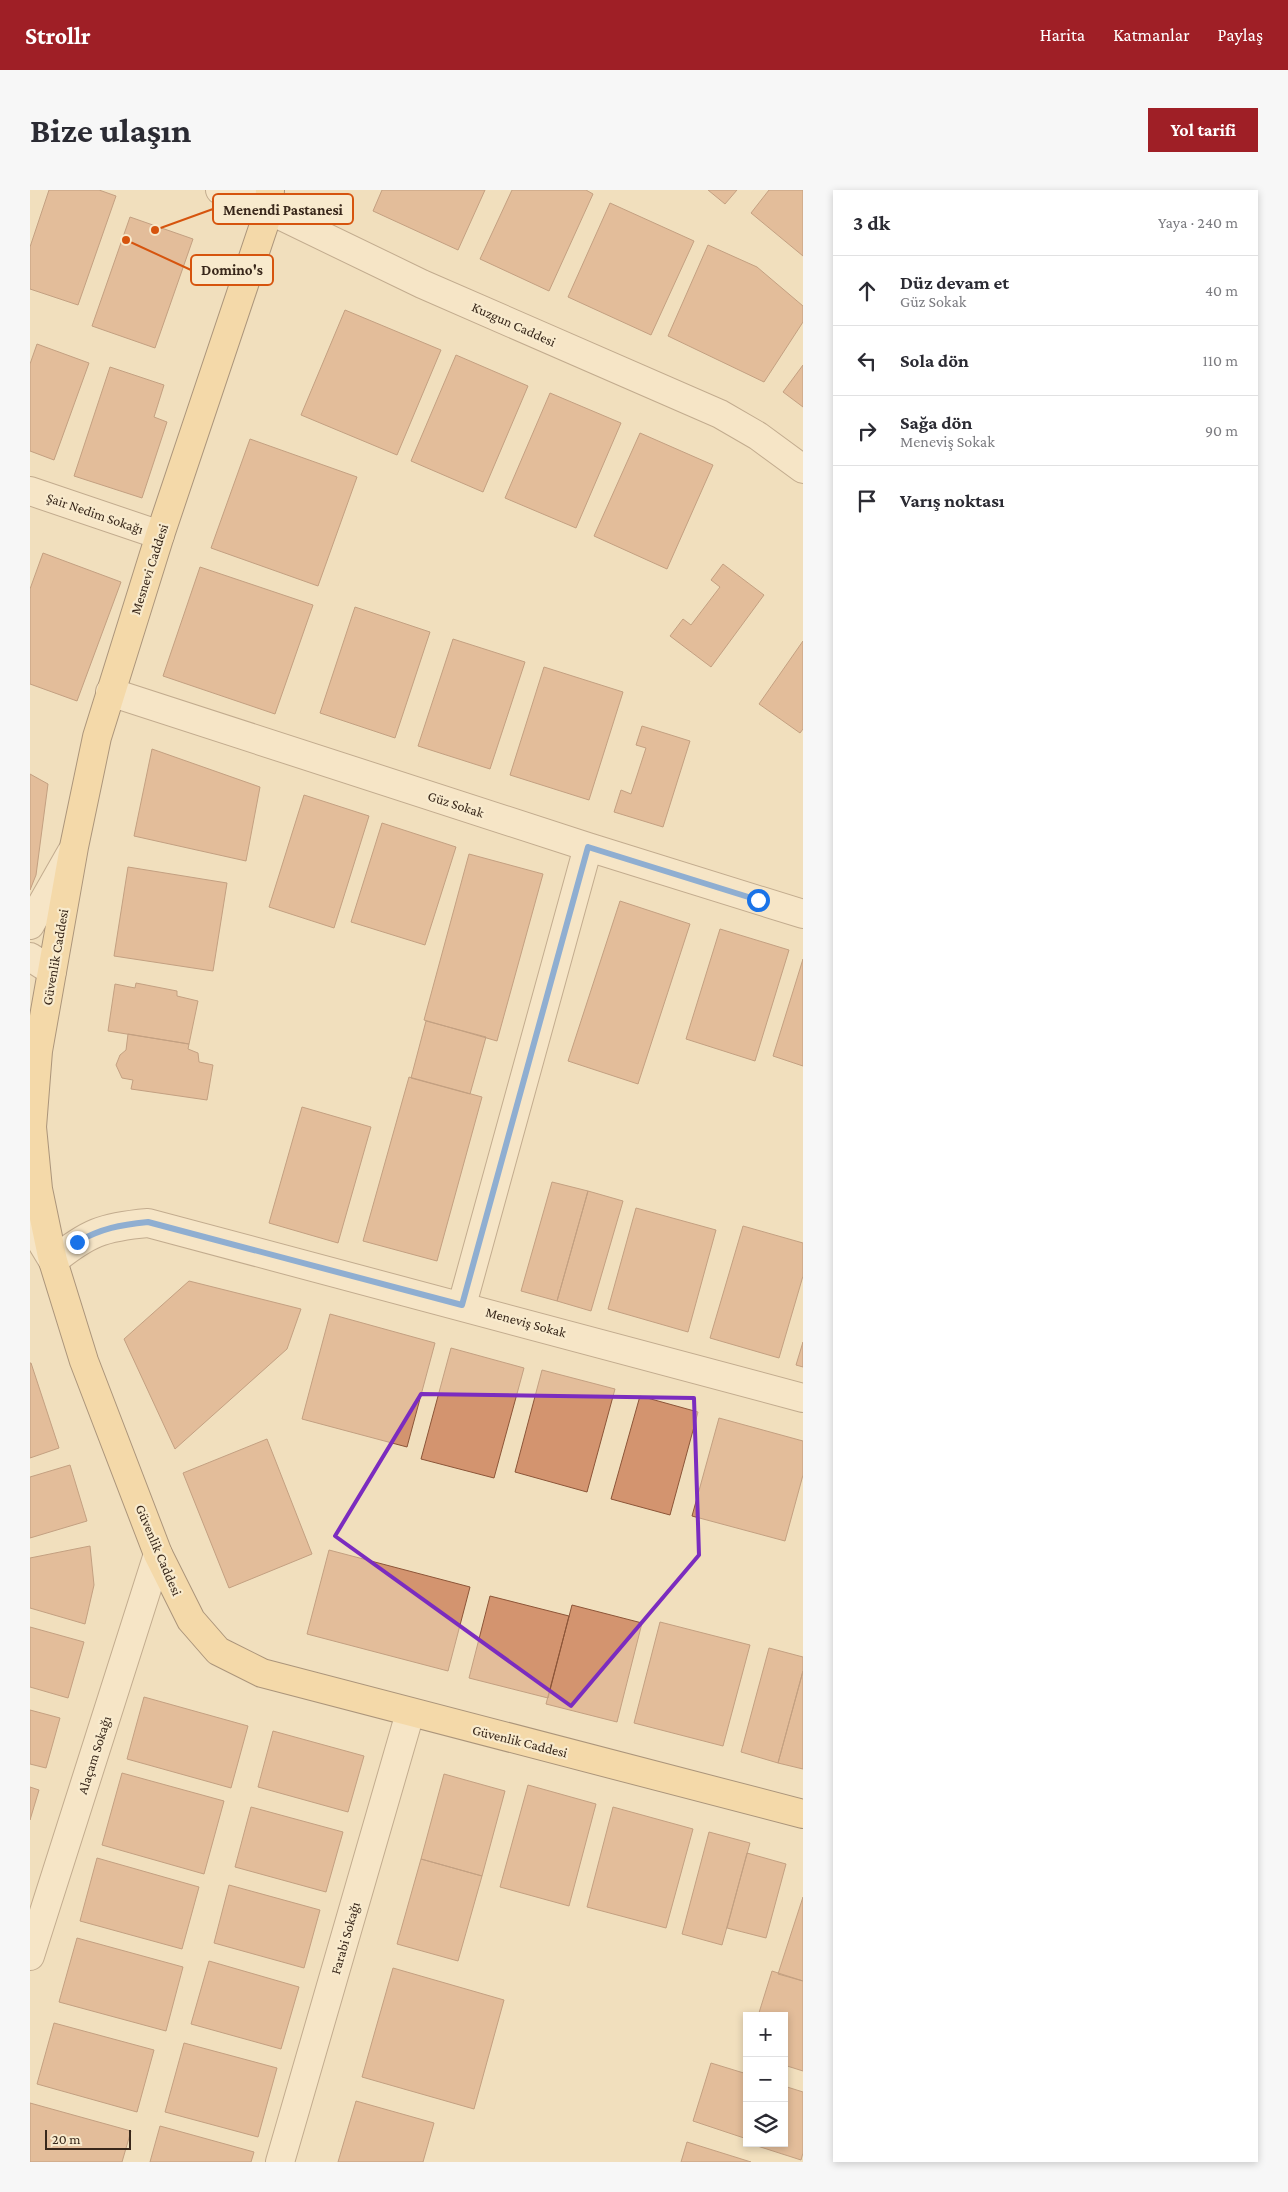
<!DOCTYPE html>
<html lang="tr">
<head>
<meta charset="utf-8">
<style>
  :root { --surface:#fff; --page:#f7f7f7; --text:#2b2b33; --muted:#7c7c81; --line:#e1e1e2; --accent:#9f1f26 }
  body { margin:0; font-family:"Crimson Pro",serif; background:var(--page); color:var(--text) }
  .controls { position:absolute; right:15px; bottom:15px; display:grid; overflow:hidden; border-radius:0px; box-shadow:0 2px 8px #0003 }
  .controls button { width:45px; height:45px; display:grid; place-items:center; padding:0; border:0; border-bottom:1px solid var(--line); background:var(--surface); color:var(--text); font:25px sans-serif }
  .scale { position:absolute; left:15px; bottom:12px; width:86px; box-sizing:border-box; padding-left:5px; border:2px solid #39281b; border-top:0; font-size:14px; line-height:18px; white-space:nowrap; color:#39281b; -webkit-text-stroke:4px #f8eacd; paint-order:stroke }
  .stop { position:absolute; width:15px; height:15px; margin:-11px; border:4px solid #1a73e8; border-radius:50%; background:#fff }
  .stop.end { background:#1a73e8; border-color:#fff; box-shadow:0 1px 5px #0008 }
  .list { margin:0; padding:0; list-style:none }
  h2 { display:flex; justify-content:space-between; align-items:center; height:65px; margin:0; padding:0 20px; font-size:21px }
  h2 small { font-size:16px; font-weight:400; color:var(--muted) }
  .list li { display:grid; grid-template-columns:32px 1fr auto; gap:15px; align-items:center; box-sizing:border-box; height:70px; padding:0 20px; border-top:1px solid var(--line) }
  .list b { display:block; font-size:19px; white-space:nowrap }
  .list p { margin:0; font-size:16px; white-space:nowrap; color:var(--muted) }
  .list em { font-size:16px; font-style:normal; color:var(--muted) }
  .icon { flex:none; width:28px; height:28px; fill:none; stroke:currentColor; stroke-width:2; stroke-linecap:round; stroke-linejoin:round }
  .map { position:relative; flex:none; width:773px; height:1972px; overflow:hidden; border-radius:0px }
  header { display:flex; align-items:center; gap:30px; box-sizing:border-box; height:70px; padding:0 25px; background:var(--accent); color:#fff }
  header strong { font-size:24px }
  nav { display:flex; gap:28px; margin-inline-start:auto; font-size:18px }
  .intro { display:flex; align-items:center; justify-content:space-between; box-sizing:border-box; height:120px; padding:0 30px }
  h1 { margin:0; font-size:35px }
  .button { padding:12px 22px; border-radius:0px; background:var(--accent); color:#fff; font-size:18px; font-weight:700 }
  main { display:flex; gap:30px; padding:0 30px }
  aside { flex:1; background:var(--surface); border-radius:0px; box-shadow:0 2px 8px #0003 }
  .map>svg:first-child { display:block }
  .building { fill:#d3946f; stroke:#8c5538 }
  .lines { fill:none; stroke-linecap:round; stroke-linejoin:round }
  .minor-casing { stroke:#8b6f55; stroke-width:30 }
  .major-casing { stroke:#583d2a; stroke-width:30 }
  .minor { stroke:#fcedd1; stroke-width:28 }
  .major { stroke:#f9d390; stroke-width:28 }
  .route { stroke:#1a73e8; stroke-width:6 }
  .marked { fill:none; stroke:#7b2cbf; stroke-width:4; stroke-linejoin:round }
  .labels { text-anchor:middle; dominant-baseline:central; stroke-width:4.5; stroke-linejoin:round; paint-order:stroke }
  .street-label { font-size:14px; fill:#39281b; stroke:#f8eacd }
  .leader { fill:none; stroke:#d6540e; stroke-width:2 }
  .callout-dot { fill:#d6540e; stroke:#f8eacd; stroke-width:2 }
  .callout { fill:#f8eacd; stroke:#d6540e; stroke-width:2 }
  .callout-label { font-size:15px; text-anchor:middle; font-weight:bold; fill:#39281b }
</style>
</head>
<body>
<header>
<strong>Strollr</strong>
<nav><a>Harita</a><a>Katmanlar</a><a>Paylaş</a></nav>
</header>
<div class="intro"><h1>Bize ulaşın</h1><a class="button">Yol tarifi</a></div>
<main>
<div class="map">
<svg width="773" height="1972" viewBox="0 0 773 1972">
  <rect width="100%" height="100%" fill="#f1dfbd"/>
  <path class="building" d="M19,0H69L86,6L48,115L0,99V57Z
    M352,0H455L428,60L343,21Z
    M482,0H556L563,4L519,101L450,69Z
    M678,0H707L695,14Z
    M739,0H773V66L721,23Z
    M580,13L664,51L621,145L538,107Z
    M100,27L163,49L125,158L62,136Z
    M678,55L727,77L773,116V132L734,192L638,146Z
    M315,120L411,160L367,265L271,225Z
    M7,154L59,173L24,270L0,261V174Z
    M426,165L498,196L453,302L381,271Z
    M773,175V217L753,202Z
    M80,177L134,195L124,227L137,232L112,308L44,286Z
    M520,203L591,233L546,338L475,308Z
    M610,243L683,275L637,379L564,346Z
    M220,249L327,287L288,396L181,358Z
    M13,363L91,392L47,511L0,494V399Z
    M693,374L734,405L681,477L640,446L653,429L661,435L690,397L681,390Z
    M170,377L283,415L245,524L133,486Z
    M325,417L400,442L365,548L290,523Z
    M423,449L495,472L460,579L388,556Z
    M773,451V539L770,543L729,514Z
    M514,477L593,502L559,610L480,585Z
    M612,536L660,551L633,637L584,622L591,600L601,604L616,558L606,555Z
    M122,559L230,597L216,671L104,646Z
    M0,584L18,594L6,685L0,700Z
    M274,605L339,626L304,738L239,717Z
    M352,633L426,657L395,755L321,732Z
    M439,664L513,684L467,851L394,830Z
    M98,677L197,693L183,781L84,766Z
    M590,711L660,734L608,894L538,871Z
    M690,739L759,760L725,871L656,849Z
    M773,769V876L743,866Z
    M106,793L147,801V806L168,811L159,854L78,841L85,794L105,798Z
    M396,831L456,847L440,904L381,888Z
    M98,844L159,854L158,859L168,863L169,872L183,875L177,910L101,899L103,890L92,888L86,875L90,865L96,860Z
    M379,887L452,907L407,1071L333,1051Z
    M272,917L341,937L308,1053L239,1033Z
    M522,992L558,1001L527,1111L491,1101Z
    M558,1001L593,1011L561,1121L527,1111Z
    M606,1018L686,1040L658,1142L578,1119Z
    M713,1036L773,1053V1086L749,1168L680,1148Z
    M159,1091L271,1119L257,1159L145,1259L94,1149Z
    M300,1124L405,1153L377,1257L272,1229Z
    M773,1152V1177L766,1175Z
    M421,1158L494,1178L464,1288L391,1269Z
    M1,1173L29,1258L0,1268V1173Z
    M512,1180L585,1199L557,1302L485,1282Z
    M610,1206L668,1222L640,1325L581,1309Z
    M689,1228L773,1251V1285L755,1351L662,1326Z
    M237,1249L282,1364L199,1398L153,1283Z
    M40,1275L57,1331L0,1348V1287Z
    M60,1356L64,1395L55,1434L0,1418V1368Z
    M299,1360L440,1397L418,1481L277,1444Z
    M460,1406L539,1426L518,1508L439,1488Z
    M542,1415L612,1433L587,1532L516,1514Z
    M630,1432L720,1455L693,1556L604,1533Z
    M0,1437L54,1452L38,1508L0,1497Z
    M739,1458L773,1467V1481L748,1573L711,1562Z
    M773,1481V1579L748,1573Z
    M114,1507L218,1536L201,1598L97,1569Z
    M0,1520L30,1528L16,1578L0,1574Z
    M243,1541L334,1566L318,1622L228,1597Z
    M92,1583L194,1611L174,1684L72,1655Z
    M414,1584L475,1601L452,1686L391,1669Z
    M498,1595L566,1614L539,1716L470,1697Z
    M0,1597L9,1600L0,1630Z
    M221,1617L313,1642L296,1702L205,1677Z
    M583,1617L663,1639L636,1738L557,1717Z
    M679,1642L720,1653L692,1755L652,1744Z
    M717,1663L756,1674L736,1748L697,1738Z
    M67,1668L169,1697L152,1759L50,1731Z
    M391,1669L452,1686L428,1771L367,1754Z
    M199,1695L290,1720L274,1778L184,1753Z
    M773,1707V1791L748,1784Z
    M47,1748L153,1777L136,1841L29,1812Z
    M179,1771L269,1797L251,1859L161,1834Z
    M363,1778L474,1810L444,1919L332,1887Z
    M742,1781L773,1791V1881L754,1875V1826H728Z
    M24,1833L124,1860L107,1922L7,1894Z
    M154,1853L247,1878L228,1947L135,1922Z
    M681,1873L717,1884V1949L663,1931Z
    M754,1896L773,1902V1963L771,1970L718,1953H754Z
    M326,1911L404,1933L393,1972H308Z
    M0,1913L101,1941L92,1972H0Z
    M130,1936L224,1962L221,1972H120Z
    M657,1952L721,1972H651Z"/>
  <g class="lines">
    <defs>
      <path id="minor" d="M190,0L239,20L392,94L690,224L728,246L773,279
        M0,301L130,345
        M80,502L558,657L773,724
        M0,735L41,663
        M0,767L22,781
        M0,1033L23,1071C58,1043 72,1037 118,1033L773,1208
        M432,1115L558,657
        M0,1766L128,1364
        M250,1972L380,1523"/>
      <path id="major" d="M240,0L239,20L130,345L67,547L44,657L8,861L2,937L8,999L23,1071L54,1171L128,1364L161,1430L188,1461L232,1483L773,1624"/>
    </defs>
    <use href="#minor" class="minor-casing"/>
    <use href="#major" class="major-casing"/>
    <use href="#minor" class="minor"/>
    <use href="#major" class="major"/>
  </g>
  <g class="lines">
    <path class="route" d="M47,1052C72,1038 90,1035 118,1032L432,1115L558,657L728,710"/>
  </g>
  <path d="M0 0H773V1972H0ZM391,1204L664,1208L669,1365L541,1516L305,1346Z" fill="#f1dfbd" fill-opacity=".55" fill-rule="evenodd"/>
  <path class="marked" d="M391,1204L664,1208L669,1365L541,1516L305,1346Z"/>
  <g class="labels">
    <g class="street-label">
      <text transform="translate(484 134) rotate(24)">Kuzgun Caddesi</text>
      <text transform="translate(65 323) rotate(19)">Şair Nedim Sokağı</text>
      <text transform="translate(119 379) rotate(-72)">Mesnevi Caddesi</text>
      <text transform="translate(426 614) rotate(18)">Güz Sokak</text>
      <text transform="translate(25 767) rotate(-80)">Güvenlik Caddesi</text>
      <text transform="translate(496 1132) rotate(15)">Meneviş Sokak</text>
      <text transform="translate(129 1360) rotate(67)">Güvenlik Caddesi</text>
      <text transform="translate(490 1551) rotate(14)">Güvenlik Caddesi</text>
      <text transform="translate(64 1565) rotate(-72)">Alaçam Sokağı</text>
      <text transform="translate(315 1748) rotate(-74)">Farabi Sokağı</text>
    </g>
  </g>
  <path class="leader" d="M125 40L183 19M96 50L161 80"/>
  <g class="callout-dot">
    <circle cx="125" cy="40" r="5"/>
    <circle cx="96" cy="50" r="5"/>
  </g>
  <g class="callout">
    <rect x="183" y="4" width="140" height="30" rx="5"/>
    <rect x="161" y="65" width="82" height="30" rx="5"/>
  </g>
  <g class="callout-label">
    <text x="253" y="25">Menendi Pastanesi</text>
    <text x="202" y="85">Domino's</text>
  </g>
</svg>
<div class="controls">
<button>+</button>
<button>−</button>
<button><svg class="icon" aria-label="layers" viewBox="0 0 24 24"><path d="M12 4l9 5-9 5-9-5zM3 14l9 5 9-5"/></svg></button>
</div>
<div class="scale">20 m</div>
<div class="stop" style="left:728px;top:710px"></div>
<div class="stop end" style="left:47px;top:1052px"></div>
</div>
<aside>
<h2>3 dk<small>Yaya · 240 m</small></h2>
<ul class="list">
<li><svg class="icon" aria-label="ahead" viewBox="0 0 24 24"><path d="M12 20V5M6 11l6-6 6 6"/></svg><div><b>Düz devam et</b><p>Güz Sokak</p></div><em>40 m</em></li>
<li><svg class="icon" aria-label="left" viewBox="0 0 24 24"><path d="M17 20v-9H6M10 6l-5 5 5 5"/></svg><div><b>Sola dön</b></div><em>110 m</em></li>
<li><svg class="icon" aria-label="right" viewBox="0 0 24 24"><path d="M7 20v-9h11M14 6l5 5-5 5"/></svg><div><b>Sağa dön</b><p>Meneviş Sokak</p></div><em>90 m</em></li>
<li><svg class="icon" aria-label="arrive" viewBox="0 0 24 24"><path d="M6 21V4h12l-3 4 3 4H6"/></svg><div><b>Varış noktası</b></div></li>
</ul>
</aside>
</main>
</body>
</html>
